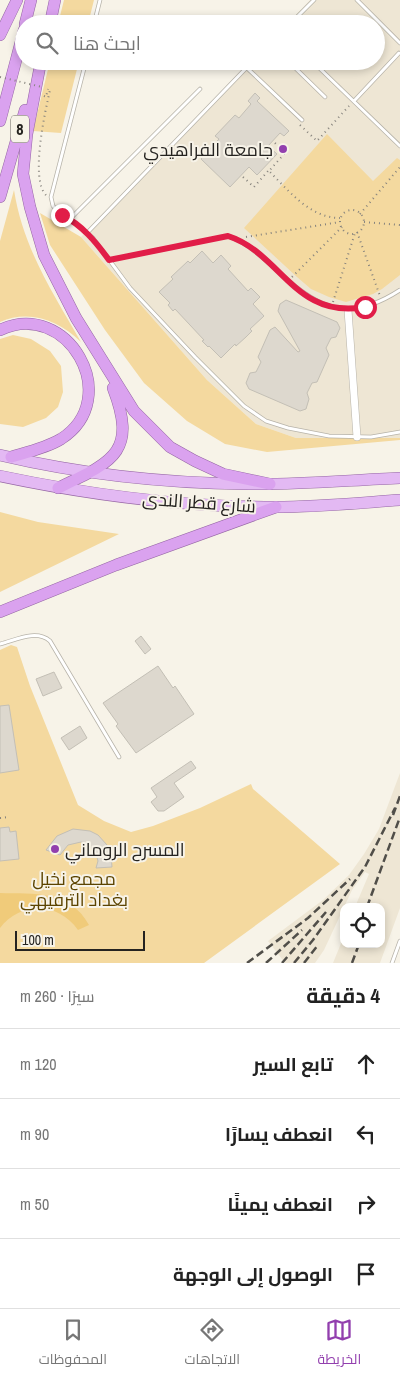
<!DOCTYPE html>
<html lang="ar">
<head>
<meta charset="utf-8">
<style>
  :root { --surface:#fff; --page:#f6f6f6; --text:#222; --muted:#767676; --line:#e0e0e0; --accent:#923fae }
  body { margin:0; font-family:"Archivo Narrow",Cairo,sans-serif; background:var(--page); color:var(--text); direction:rtl }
  .controls { position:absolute; right:15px; bottom:15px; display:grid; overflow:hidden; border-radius:10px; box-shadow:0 2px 8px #0003 }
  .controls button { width:45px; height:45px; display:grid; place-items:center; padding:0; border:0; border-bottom:1px solid var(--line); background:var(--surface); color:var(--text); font:25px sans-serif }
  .scale { position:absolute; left:15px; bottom:12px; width:130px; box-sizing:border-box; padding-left:5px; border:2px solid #252320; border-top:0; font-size:14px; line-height:18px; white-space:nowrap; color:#252320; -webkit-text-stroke:4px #f7f3e8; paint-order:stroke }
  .stop { position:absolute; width:15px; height:15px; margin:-11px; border:4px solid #e11d48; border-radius:50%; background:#fff }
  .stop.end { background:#e11d48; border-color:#fff; box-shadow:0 1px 5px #0008 }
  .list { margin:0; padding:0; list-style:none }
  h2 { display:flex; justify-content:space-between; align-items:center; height:65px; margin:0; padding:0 20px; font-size:21px }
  h2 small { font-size:16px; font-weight:400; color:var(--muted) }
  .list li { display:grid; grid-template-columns:32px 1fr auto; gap:15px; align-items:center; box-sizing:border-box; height:70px; padding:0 20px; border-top:1px solid var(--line) }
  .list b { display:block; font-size:19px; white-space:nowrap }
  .list em { font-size:16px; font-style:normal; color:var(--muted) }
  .icon { flex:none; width:28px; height:28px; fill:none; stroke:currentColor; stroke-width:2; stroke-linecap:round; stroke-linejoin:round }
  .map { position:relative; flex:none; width:400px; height:963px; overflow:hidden; direction:ltr }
  .search { position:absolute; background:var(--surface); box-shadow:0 2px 8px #0003; left:15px; right:15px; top:15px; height:55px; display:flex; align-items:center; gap:12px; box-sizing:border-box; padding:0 18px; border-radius:28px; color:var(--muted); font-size:19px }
  .sheet { height:345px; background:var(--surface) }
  nav { display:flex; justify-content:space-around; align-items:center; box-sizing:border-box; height:70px; border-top:1px solid var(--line); background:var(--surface); font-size:14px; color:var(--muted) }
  nav a { display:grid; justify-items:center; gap:2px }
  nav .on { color:var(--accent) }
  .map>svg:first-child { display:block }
  .built { fill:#eee6d4 }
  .green { fill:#f4d99f }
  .water { fill:#f0cb7a }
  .building { fill:#ddd8ce; stroke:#c3bfb5 }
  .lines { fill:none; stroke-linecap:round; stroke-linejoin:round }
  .service-casing { stroke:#b7b3a9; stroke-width:4.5 }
  .minor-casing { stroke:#b7b3a9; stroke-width:8 }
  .primary-casing { stroke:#9566a4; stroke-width:12 }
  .trunk-casing { stroke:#9566a4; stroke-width:12 }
  .path { stroke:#86837d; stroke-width:2; stroke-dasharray:1 4; stroke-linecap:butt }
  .service { stroke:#fff; stroke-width:3 }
  .minor { stroke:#fff; stroke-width:7 }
  .primary { stroke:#e3b9f3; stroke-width:11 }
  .trunk { stroke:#daa2ef; stroke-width:11 }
  .rail { stroke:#504e49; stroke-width:2.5; stroke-dasharray:8 4; stroke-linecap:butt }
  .path-bridge { stroke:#86837d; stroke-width:2; stroke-dasharray:1 4; stroke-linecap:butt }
  .route { stroke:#e11d48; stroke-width:6 }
  .poi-dot { fill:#923fae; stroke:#f7f3e8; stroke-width:2 }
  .labels { text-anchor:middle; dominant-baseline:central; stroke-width:4; stroke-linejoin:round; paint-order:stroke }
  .shield { fill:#f7f3e8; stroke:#64615c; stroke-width:1 }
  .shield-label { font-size:16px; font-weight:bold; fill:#252320 }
  .poi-label { font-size:18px; fill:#252320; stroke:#f7f3e8; text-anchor:end }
  .street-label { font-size:18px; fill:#252320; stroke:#f7f3e8 }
  .park-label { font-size:18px; fill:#5c4400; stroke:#f7f3e8 }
</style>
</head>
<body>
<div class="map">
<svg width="400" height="963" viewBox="0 0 400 963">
  <rect width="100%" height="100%" fill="#f7f3e8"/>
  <path class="built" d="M310,0H400V438H296L256,424L207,380L81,237L251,61H376V24H287Z
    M400,773V908L380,963H333L344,936V944H381V907H355L369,874L365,872L352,890L324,950L315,963H285L268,941L323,900L349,875L364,854L379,829Z"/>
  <path class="green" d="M64,0H94L88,24H58Z
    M50,61H79L61,133L33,131Z
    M327,134L373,181L397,158L400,160V275L382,289L373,294L346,302L329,297L311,289L297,277L244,228Z
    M14,190C23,248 53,293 81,342C59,321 30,309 0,322V241Z
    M40,213L81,237L207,380L256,424L296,438H400V440L267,452L225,444L187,421L144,383L105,330L50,245Z
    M13,335L31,339L50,351L61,366L63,392L58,407L46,418L23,427L0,424V339Z
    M0,512L38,522L119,534L0,592Z
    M11,645L17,647L30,686L78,805L104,821L131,832L153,826L200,808L251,784L253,789L340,864L204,963H0V650Z"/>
  <path class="water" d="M0,893C34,894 70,890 89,925L78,930C58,902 21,901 0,928Z"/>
  <path class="building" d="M255,93L260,98L257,101L289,131L284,136L280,133L268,146L277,154L257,175L249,167L230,187L201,159L219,139L215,136L235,115L239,118L251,104L248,101Z
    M202,251L213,263L221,255L231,266L228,269L248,291L251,288L260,297L253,304L264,316L250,329L252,331L246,337L236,346L235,344L221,358L209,346L208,347L202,341L204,340L175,309L173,311L168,305L170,303L159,292L173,279L171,277L188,261L190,263Z
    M286,300L337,322L340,328L336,337L331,338L326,348L329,355L317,382L312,383L307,393L309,399L306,409L300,411L249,389L246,383L250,373L256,372L261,362L258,357L270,330L275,327L298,352L300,351L278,311L280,304Z
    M141,636L151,649L145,654L135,641Z
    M158,666L173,688L175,686L194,714L136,753L116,726L118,724L103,703Z
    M54,672L62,688L43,696L36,679Z
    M9,705L19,770L0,773V706Z
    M80,726L87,738L69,750L61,738Z
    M191,761L196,768L174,783L184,797L164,811H158L151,802L157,797L151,788Z
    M9,827L10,832L16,831L19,859L0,861V828Z
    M73,829L90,831L98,835L107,845L111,855L112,867L96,868L98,861L96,854L88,844L81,842L68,845L60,855L46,850L57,836Z"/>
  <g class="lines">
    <defs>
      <path id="service" d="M357,0L400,43
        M94,24L100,0
        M290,24L314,0
        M86,61L51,197L53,206L62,215L70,219L93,238L130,288L195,357L244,406L266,421L288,428L329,436L371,437L400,432
        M288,61L325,97
        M312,61L400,146
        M247,68L302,120
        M354,101L399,53
        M70,219L200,89
        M87,233L253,61
        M109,260L228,236C246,242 258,254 272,266C315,306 345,326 400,290
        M0,644C16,640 36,629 50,641L119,757
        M392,963L400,941"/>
      <path id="minor" d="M348,310L357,437"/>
      <path id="primary" d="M0,455C80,474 166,483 248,484C299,485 350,480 400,478
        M0,476C90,495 183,507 275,507C317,507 358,503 400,500"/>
      <path id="trunk" d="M25,24L31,0
        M50,24L55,0
        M0,35L17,0
        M41,61L27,134L23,174L30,207L44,255L76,318L134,411L170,447L195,461L223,474L270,484
        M0,121L24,30
        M0,197L25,110
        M0,330C67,298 125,398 61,439C46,448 28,452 11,457
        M58,488C112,462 138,453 113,388
        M0,612L116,565L276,507"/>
    </defs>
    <use href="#service" class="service-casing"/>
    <use href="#minor" class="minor-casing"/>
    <use href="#primary" class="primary-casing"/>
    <use href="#trunk" class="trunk-casing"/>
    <path class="path" d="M44,96L46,97L48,89
      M300,125L317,141L349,106
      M275,143L285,153L269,171C289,191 310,218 340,218
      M243,177L254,187L268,171
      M46,195C30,179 45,112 50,90L48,89
      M340 222a12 12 0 1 1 24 0a12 12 0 1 1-24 0Z
      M360,214L400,167
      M364,222L400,225
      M357,232L380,296
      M246,237L340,222
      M292,277L342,227
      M333,302L355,233
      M0,818L9,817"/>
    <use href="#service" class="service"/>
    <use href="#minor" class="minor"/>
    <use href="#primary" class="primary"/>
    <use href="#trunk" class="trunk"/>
    <path class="rail" d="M393,815L400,796
      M367,907L400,817
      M247,963L308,918L350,879
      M266,963L302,930
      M282,963L326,912
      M294,963L313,940L365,867L395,808
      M304,963L318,945
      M352,963L359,944"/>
    <path class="path-bridge" d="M0,77L42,87"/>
  </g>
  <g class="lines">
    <path class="route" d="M62,215C82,225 96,242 109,260L228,236C281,253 295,320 365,307"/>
  </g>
  <g class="poi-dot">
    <circle cx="283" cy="149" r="5"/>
    <circle cx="55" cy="849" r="5"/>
  </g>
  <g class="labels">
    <rect class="shield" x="11" y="115.5" width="18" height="27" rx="4"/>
    <g class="shield-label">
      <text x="20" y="129">8</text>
    </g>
    <g class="poi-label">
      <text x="273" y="149">جامعة الفراهيدي</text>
      <text x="65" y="849" text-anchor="start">المسرح الروماني</text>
    </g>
    <g class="street-label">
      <text transform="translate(199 502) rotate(4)">شارع قطر الندى</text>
    </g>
    <g class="park-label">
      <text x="74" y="878">مجمع نخيل<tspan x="74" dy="21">بغداد الترفيهي</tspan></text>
    </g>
  </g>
</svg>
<div class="controls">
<button><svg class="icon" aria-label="locate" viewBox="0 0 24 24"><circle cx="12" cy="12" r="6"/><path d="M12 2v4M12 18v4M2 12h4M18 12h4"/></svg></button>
</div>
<div class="scale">100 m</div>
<div class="stop" style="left:365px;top:307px"></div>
<div class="stop end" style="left:62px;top:215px"></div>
<div class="search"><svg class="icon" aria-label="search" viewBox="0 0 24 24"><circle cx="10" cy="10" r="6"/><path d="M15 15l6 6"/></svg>ابحث هنا</div>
</div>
<section class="sheet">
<h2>4 دقيقة<small>سيرًا · 260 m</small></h2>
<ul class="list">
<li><svg class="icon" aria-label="ahead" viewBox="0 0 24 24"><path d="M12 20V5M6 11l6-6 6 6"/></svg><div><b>تابع السير</b></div><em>120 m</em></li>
<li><svg class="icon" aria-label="left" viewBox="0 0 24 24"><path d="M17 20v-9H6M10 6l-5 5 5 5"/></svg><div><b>انعطف يسارًا</b></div><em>90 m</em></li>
<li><svg class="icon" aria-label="right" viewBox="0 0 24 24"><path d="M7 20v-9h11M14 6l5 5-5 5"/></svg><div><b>انعطف يمينًا</b></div><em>50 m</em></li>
<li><svg class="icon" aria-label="arrive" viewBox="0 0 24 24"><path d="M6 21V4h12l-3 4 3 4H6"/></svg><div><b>الوصول إلى الوجهة</b></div></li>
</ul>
</section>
<nav>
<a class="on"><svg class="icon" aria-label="map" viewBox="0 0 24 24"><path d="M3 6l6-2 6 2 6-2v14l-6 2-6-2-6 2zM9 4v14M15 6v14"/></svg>الخريطة</a>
<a><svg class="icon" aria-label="directions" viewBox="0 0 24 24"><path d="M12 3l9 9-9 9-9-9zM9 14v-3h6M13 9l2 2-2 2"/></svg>الاتجاهات</a>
<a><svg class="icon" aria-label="saved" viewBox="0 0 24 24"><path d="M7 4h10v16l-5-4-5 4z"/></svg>المحفوظات</a>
</nav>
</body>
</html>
